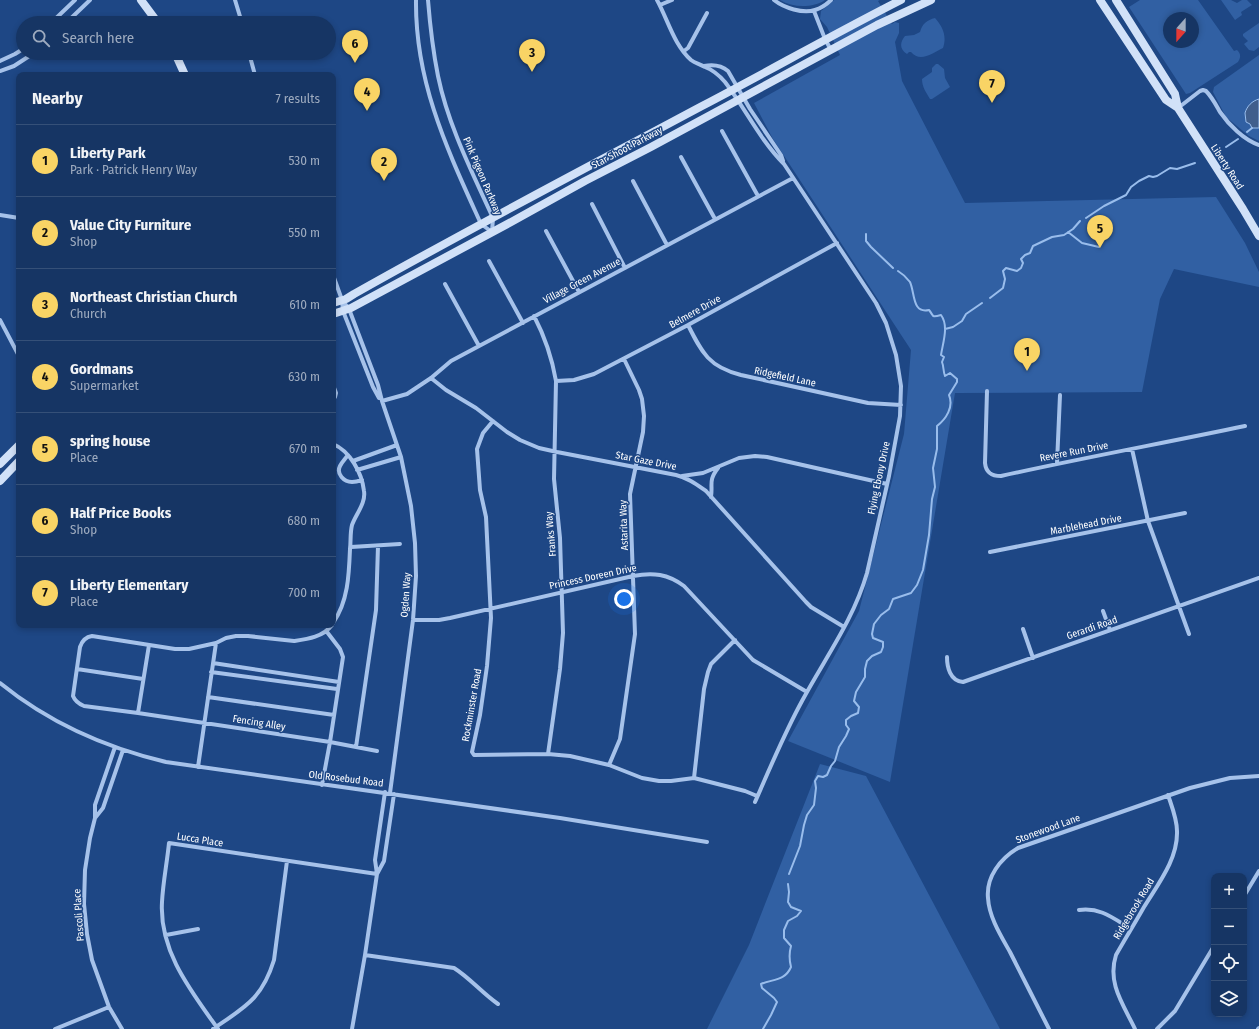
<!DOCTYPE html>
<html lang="en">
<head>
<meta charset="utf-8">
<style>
  :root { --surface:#163564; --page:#1f3d6a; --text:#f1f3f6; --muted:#9eabbf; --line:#355078; --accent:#f9d465 }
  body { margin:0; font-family:"Fira Sans Condensed",sans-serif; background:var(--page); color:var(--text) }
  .controls { position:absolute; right:12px; bottom:12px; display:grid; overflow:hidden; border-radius:8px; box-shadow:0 2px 6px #0003 }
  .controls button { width:36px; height:36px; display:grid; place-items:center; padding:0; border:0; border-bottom:1px solid var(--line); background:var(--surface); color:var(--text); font:20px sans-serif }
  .compass { position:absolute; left:1163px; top:12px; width:36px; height:36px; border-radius:50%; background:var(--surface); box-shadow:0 2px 6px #0003; rotate:201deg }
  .you { position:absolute; left:624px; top:599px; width:14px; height:14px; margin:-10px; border:3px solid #fff; border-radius:50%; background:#1a73e8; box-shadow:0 0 0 6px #1a73e833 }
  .badge { display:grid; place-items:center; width:26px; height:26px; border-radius:50%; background:var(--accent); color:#111; font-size:13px; font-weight:700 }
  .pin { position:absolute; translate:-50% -33px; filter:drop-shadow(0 1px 2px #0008) }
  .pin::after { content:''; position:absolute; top:21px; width:14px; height:12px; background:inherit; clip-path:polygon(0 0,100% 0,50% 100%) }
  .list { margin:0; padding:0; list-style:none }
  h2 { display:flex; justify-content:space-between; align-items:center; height:52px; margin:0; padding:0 16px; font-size:17px }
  h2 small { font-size:13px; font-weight:400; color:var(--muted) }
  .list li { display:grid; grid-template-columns:26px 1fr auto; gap:12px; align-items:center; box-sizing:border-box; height:72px; padding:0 16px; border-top:1px solid var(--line) }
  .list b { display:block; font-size:15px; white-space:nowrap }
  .list p { margin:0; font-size:13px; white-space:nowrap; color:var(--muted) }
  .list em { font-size:13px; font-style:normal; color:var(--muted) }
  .icon { flex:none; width:22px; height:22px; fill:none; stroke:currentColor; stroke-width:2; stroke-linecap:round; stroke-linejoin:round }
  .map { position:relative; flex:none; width:1259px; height:1029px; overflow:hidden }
  .search { position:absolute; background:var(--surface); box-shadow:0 2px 6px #0003; left:16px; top:16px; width:320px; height:44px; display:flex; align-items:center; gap:10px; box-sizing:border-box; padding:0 14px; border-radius:22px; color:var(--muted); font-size:15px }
  .panel { position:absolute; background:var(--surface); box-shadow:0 2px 6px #0003; left:16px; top:72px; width:320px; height:556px; border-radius:8px }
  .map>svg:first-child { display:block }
  .green { fill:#3160a3; fill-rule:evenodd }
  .water { fill:#405e8c; stroke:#99bdec }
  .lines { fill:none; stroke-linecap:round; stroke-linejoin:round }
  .stream { stroke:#99bdec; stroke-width:2 }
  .street { stroke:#a6c2ea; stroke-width:4 }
  .secondary { stroke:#d1e1f8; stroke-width:8 }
  .labels { text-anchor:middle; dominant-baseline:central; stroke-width:3; stroke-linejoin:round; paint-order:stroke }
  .street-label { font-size:10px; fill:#fff; stroke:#1e4785 }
</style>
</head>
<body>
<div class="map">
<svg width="1259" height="1029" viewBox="0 0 1259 1029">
  <rect width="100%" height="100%" fill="#1e4785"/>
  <path class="green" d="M780,0H825C813,8 793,8 780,0Z
    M834,0H880L878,1L892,24L895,22L899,23V33L895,42L902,81L965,203L1216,197L1245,243L1259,272V287L1174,269L1160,299L1142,392L955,393L890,782L788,741L859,611L904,434L911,350L773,139L754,103L840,55L827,27L820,19L821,11Z
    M1140,0H1198L1234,51L1237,50C1241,54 1241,57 1238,62L1190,93L1186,94L1129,7ZM1169,18H1193V42H1169Z
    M1221,0H1231L1237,3L1242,0H1247L1252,5L1241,12L1242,15L1235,20Z
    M935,18C943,27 947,36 943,48C933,53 920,63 911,52H909L907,54C899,49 900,42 905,36L914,35L920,32C922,24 927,20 935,18Z
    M1259,23V47L1254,51L1249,50L1244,44L1248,41L1243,36V34Z
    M1259,55V141L1249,136L1226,117L1213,92L1214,87Z
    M936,64H938L944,69L945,78L950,87L932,99H930C926,92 922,87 922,79L932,72V68Z
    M820,764L866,776L1000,1029H707L749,945Z"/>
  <path class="water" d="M1259,99V128H1252L1250,124L1246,122L1245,113C1247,106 1252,101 1259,99Z"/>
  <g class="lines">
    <path class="stream" d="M1247,132L1252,128
      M1226,147L1238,139
      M1086,218L1104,206L1126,195L1131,187L1139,181L1149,176L1153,177L1157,176L1170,168L1177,169L1195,163
      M1068,232L1082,243L1099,247
      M866,234V241L871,247L893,268
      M990,298L1003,288L1005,279L1003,271L1006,268L1017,271L1021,268L1023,263L1021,259L1025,255L1030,253L1033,246L1052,237L1064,235L1073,229L1080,221
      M945,329L953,327L962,321L966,314L982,303
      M789,874L800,846L804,825L807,815L814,805L816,788L815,781L818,776L823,777L827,775L831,766L835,761L839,747L846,736L849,729L846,725V720L851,716L858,713L859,707L854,701L856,692L865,677V669L867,661L872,656L881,652L883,647V642L873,638L872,634L874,624L881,615L889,609L893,599L911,593L917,585L923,570L929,535L932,499L935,487L933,468L937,449V426C946,419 954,407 949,395L957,382V379L950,373L945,376C943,371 944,367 942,362L944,357L941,355C943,342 949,326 941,315C931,318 934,316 929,310C912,314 915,293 910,282C907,278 903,274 898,271
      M763,1029L771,1015L777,1002L774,998L762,988L761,984C773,979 785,981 791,967C789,959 789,953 791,946L784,938V930L788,921L797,916L801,911L791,907L788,902L789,892L788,884"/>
    <path class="street" d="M235,0L242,23
      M416,0C415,83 448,151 481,224L492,232
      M428,0C430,25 433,51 438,76C448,125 472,172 493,218L492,232
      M657,0C668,20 674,45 691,60C695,63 700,64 705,67C713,70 719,75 725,82C745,108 760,140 784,164L876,303L886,323L896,355L901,386L900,416L889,476L867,573C853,621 825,658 802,701C784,734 770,768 755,802
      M774,0C784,8 803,14 815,10C821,8 827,4 831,0
      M660,5L672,0
      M814,11L825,39L831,50
      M51,23L75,0
      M66,23L90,0
      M684,51L688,48L707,13
      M249,53L255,75
      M0,61L15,54L23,49
      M704,66C714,64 721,65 728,71L750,109L781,155L783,161
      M0,71L14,66L34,53
      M1178,108L1200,91L1203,90L1206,91C1212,97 1216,105 1220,112C1229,125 1244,140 1259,145
      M722,131L758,196
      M681,157L715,219
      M633,181L667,245
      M592,204L625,268
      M0,215L19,218
      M546,231L579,292
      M489,261L523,323
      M333,275L342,300L343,311L373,387L379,398
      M445,284L479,346
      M342,300L349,309L378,385L382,401L401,457L411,506L415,543L416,576L413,620L390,793
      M534,316C545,337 552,358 556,381L554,479L560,538L563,633L560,669L548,754
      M0,320L19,356
      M688,325C702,353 709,367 741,375L868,403L901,405
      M431,378L446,390L476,408L507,432L520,440L539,448L557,452L676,475C688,478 696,484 706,491L806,602L811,607L844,627
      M556,381L574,380L594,374L688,325L837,243
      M333,385L336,393L335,397H333
      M987,391L985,463C986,473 992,476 1001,476C1082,458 1164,443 1245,426
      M382,401L407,394L431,378L451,361L793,178
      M493,421L483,433L477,449L480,490L486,517L491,618L487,666L480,715L472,752L474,755L548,754L570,756L609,765L642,778L659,781H671L694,778L745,791L757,796
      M333,444C350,451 362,473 364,491C366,503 356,514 352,525C350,533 351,541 350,549C349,575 348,602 333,623
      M1132,449L1148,521L1189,634
      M348,455C345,459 342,462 340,466C336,474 344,482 352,482C355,482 359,481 362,480
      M353,461L397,445
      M1057,463L1060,395
      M357,470L401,457
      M682,476L703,473L739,458L755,456L767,457L887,484
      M711,497C713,484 708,481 718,468
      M351,547L400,544
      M990,552L1185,513
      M1103,611L1110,630
      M413,620H439L450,618L633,576C653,572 668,574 684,586L753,660L807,692
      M1023,629L1033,658
      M149,645L138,713L84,706C79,704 75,701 73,696L80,647C82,641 85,637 92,636L175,649H189L216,643L226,638L236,636H248L294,641C308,639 323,637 332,625
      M947,657C947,667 950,681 963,682L1259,578
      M213,663L339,682
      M77,669L143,679
      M211,672L337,689
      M0,683C48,722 107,748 166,762L560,818L707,842
      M208,697L334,715
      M138,713L330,742L377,751
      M115,747L95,805V818L90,838L85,870L84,904L87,934L92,960L109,1007L122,1029
      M356,747L376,610L378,546
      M609,765L620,739L635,634L630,494L643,432L644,416L642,399L639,390L624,359
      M198,767L216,643
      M694,778L704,689L708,672L711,664L735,640
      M322,785L330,742L343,657L340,649L327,632
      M385,792L375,860L377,874L384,861L394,794
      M95,818L103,808L123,750
      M1244,896L1259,871
      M1079,910C1100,907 1113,918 1131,929
      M166,935L198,929
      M365,955L454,968C470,978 482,993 498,1004
      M55,1029L109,1007
      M213,1029C245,1007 262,999 274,960L287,861
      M218,1029C191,991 159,951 162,902C163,882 167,863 169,843L377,874L365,955L352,1029
      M1049,1029C1036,1003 1023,978 1010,952C1001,936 989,917 988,898C986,877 1000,859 1018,848L1190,788L1230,778L1259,776
      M1135,1029C1123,1004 1107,983 1116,955C1125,939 1135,923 1144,907C1158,884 1178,859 1177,831C1177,819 1172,807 1168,795
      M1157,1029L1175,1011L1214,946
      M1258,1029L1259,1028"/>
    <path class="secondary" d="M141,0L158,23
      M1100,0L1166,100L1178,108L1243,209L1259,236
      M1116,0L1175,94L1178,108
      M175,53L185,75
      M333,303L346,299L354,294C469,229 586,168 702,106C769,71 834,34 901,0
      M333,314L351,308L513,221L585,181L651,147L877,25L931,0
      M0,464L19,445
      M0,481L19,461"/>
  </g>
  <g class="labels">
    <g class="street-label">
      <text transform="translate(627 148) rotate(-28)">Star Shoot Parkway</text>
      <text transform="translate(1227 167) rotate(57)">Liberty Road</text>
      <text transform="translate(482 176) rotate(67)">Pink Pigeon Parkway</text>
      <text transform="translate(582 281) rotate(-28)">Village Green Avenue</text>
      <text transform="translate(695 312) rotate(-29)">Belmere Drive</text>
      <text transform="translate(785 377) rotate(12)">Ridgefield Lane</text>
      <text transform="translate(1074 452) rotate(-11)">Revere Run Drive</text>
      <text transform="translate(646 461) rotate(11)">Star Gaze Drive</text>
      <text transform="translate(879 478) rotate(-78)">Flying Ebony Drive</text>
      <text transform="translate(624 525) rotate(-92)">Astarita Way</text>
      <text transform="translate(1086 525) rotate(-11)">Marblehead Drive</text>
      <text transform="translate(551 534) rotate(-95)">Franks Way</text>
      <text transform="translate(593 577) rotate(-12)">Princess Doreen Drive</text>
      <text transform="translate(406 595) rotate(-86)">Ogden Way</text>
      <text transform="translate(1092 628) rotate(-19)">Gerardi Road</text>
      <text transform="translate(472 705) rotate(-80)">Rockminster Road</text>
      <text transform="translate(259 723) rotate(9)">Fencing Alley</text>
      <text transform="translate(346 779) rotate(7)">Old Rosebud Road</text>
      <text transform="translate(1048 829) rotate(-20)">Stonewood Lane</text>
      <text transform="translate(200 840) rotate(9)">Lucca Place</text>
      <text transform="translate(1134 909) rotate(-59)">Ridgebrook Road</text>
      <text transform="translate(79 915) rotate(-94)">Pascoli Place</text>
    </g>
  </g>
</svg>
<div class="controls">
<button>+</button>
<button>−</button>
<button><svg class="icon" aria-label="locate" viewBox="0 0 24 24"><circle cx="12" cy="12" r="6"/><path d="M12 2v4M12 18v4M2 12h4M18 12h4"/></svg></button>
<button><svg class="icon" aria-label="layers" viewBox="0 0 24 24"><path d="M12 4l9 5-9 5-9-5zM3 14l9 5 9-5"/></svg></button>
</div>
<svg class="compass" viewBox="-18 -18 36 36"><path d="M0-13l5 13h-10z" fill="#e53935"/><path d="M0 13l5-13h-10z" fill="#9eabbf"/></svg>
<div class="you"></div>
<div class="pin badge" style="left:1027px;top:371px">1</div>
<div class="pin badge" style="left:384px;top:181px">2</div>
<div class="pin badge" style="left:532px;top:72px">3</div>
<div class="pin badge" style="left:367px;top:111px">4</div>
<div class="pin badge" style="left:1100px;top:248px">5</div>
<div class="pin badge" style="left:355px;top:63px">6</div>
<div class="pin badge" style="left:992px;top:103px">7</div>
<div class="search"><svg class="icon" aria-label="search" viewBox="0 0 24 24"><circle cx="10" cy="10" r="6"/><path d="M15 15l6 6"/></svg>Search here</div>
<section class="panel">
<h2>Nearby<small>7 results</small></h2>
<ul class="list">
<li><span class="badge">1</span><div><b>Liberty Park</b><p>Park · Patrick Henry Way</p></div><em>530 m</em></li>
<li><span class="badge">2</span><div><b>Value City Furniture</b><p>Shop</p></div><em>550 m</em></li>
<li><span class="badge">3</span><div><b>Northeast Christian Church</b><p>Church</p></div><em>610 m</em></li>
<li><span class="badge">4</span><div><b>Gordmans</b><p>Supermarket</p></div><em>630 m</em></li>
<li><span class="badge">5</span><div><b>spring house</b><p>Place</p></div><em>670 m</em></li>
<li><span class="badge">6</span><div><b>Half Price Books</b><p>Shop</p></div><em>680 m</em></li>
<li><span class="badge">7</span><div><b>Liberty Elementary</b><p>Place</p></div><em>700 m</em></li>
</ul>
</section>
</div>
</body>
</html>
